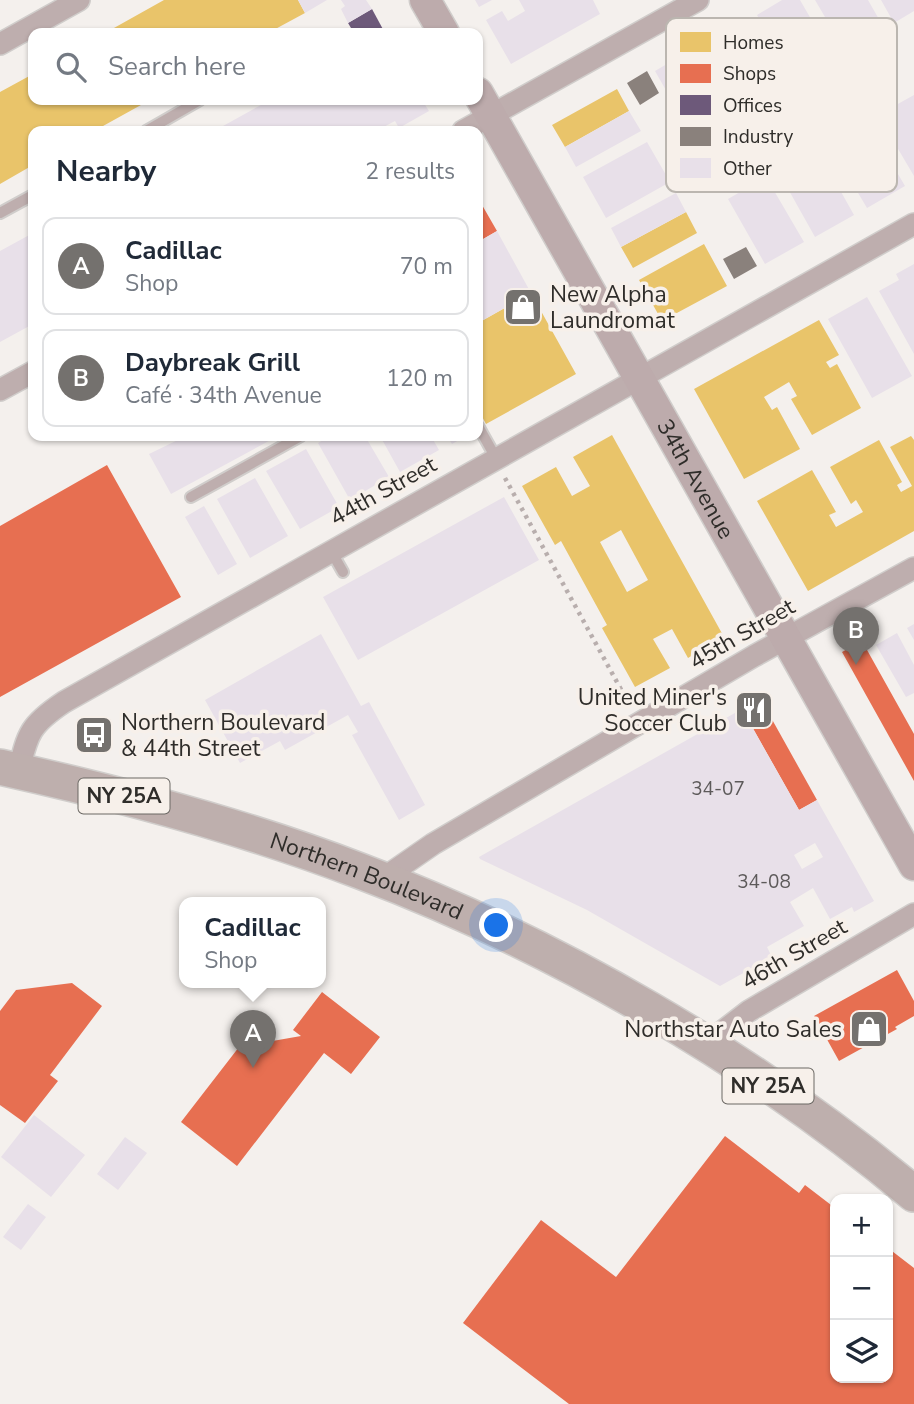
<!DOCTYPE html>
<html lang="en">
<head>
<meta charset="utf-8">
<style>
  :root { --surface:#fff; --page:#f6f6f7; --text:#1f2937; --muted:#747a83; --line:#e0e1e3; --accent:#74716e }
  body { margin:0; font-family:"Nunito Sans",sans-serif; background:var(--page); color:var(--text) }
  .controls { position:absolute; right:21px; bottom:21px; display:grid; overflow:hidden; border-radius:14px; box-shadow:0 2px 5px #0004 }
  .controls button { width:63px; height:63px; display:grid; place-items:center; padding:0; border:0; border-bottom:2px solid var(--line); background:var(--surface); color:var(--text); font:35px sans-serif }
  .you { position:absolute; left:497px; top:926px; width:24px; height:24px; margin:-18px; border:5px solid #fff; border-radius:50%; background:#1a73e8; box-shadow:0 0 0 10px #1a73e833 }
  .badge { display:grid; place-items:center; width:46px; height:46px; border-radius:50%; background:var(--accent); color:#fff; font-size:23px; font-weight:700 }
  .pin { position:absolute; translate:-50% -58px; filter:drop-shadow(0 2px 4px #0008) }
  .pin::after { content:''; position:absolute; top:37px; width:24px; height:21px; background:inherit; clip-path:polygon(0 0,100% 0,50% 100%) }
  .popup { position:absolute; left:179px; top:897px; width:147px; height:91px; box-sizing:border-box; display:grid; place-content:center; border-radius:14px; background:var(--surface); filter:drop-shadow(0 2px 5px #0005); font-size:23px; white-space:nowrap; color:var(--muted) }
  .popup b { font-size:26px; color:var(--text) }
  .popup::after { content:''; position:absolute; left:50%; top:100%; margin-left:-14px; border:14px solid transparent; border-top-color:var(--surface) }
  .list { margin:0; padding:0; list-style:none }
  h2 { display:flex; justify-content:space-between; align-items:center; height:91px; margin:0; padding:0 28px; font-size:30px }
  h2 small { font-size:23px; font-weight:400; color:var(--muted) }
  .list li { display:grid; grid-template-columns:46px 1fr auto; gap:21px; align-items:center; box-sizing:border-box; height:98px; margin:0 14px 14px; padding:0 14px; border:2px solid var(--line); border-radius:14px }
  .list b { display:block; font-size:26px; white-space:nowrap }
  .list p { margin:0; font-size:23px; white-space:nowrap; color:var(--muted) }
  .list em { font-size:23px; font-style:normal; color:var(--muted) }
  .icon { flex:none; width:38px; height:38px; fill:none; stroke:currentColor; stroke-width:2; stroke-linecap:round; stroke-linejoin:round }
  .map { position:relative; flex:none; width:914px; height:1404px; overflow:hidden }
  .search { position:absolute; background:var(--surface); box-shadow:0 2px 5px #0004; left:28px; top:28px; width:455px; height:77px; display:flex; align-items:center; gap:18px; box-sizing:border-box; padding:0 24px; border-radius:14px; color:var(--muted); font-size:26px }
  .panel { position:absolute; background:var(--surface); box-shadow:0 2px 5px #0004; left:28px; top:126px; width:455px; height:315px; border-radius:14px }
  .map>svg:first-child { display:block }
  .homes { fill:#e9c46a; fill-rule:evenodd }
  .shops { fill:#e76f51 }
  .offices { fill:#6d597a }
  .industry { fill:#8a817c }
  .building { fill:#e8e0e9; fill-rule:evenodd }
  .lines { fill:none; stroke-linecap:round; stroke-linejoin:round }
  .lane-casing { stroke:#d0cdcb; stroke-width:14 }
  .street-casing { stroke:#d0cdcb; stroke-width:24 }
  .secondary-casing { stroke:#d0cdcb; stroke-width:33 }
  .primary-casing { stroke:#d0cdcb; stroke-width:38 }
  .path { stroke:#b8aead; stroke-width:4.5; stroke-dasharray:3.5 5; stroke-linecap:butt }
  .lane { stroke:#beaeae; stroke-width:10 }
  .street { stroke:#beaeae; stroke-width:21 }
  .secondary { stroke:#bdabac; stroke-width:30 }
  .primary { stroke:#beafad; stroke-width:35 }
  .labels { text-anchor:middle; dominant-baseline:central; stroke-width:7; stroke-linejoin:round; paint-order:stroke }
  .number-label { font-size:19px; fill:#5d5a5a }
  .shield { fill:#f7f0ea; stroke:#6b6864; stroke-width:2 }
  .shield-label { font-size:21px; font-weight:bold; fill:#2f2d2a }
  .poi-label { font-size:23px; fill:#2f2d2a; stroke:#f7f0ea; text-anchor:start }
  .street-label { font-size:23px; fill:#2f2d2a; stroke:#f7f0ea }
  .key { fill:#f7f0ea; stroke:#bbb6b0; stroke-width:2 }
  .key-label { font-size:19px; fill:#2f2d2a }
</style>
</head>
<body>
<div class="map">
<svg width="914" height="1404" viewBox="0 0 914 1404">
  <rect width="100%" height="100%" fill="#f4f0ed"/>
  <path class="homes" d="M164,0H298L305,13L268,33H105Z
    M33,74V100H150L94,131H33V165L0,184V92Z
    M617,89L629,111L565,147L552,125Z
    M686,212L697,233L633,268L621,247Z
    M704,244L727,286L662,321L639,280Z
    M531,293L576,374L486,424L478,409L480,401L478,397V323Z
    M819,320L839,355L826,362L830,368L837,364L861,408L812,435L791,399L797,396L789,382L764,397L772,410L777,407L800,449L744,479L694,389Z
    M612,435L724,637L688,658L672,629L653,639L670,668L635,687L602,628L607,625L561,541L555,545L522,486L556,467L572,496L590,486L573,457ZM621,530L648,580L627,592L600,542Z
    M911,436L914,440V531L808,591L757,501L812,470L836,512L829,515L836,527L863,512L856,500L851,504L830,467L879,440L902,482L897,485L901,492L912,486L890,447Z"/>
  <path class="shops" d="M478,198L497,231L478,242Z
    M107,465L181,597L0,697V526Z
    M862,641L914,734V781L842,652Z
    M760,698L817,800L799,810L742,709Z
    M897,970L914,1001V1016L895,1027L897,1029L839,1061L814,1016Z
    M72,983L102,1006L50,1075L58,1081L25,1123L0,1105V1011L16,990Z
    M322,992L380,1037L351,1074L324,1053L237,1166L181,1122L239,1047L301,1036L293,1030Z
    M725,1136L799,1193L805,1185L835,1208V1378H888V1248L914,1268V1404H569L463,1323L541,1220L616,1277Z"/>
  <path class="offices" d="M372,9L385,33H354L348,23Z"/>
  <path class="industry" d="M647,71L659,93L640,105L627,83Z
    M746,247L757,266L734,279L723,259Z"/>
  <path class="building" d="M298,0H327L305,13Z
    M341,0H366L372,9L348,23L341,9L345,6Z
    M475,0H492L479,7Z
    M519,0H593L600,14L511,64L486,20L502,11L508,21L525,11Z
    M782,0H800L833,57L795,80L757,15Z
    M815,0H868L884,28L845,51Z
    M881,0H914V11L894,23Z
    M745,20L782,86L743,108L706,42Z
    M694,48L731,114L692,136L655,71Z
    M914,95V176L878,115Z
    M270,100H422L429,111L399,128L395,121L376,131H214Z
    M629,111L641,131L576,167L565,147Z
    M867,121L905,186L867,208L829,144Z
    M647,142L670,182L606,218L583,177Z
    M817,149L854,215L815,237L778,171Z
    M766,177L804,242L765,264L728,199Z
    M676,193L686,212L621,247L611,228Z
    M497,231L531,293L478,323V242Z
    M33,233V324L0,342V251Z
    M914,264V354L879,291L899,280L896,274Z
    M867,297L912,376L872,398L828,319Z
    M186,436H278L171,494L149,454Z
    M330,436H365L389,477L350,500L318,443Z
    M380,436H431L439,450L400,472Z
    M447,436H466L452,444Z
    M306,449L339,507L300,529L266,471Z
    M255,478L288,536L250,558L217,499Z
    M504,497L539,560L358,660L323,597Z
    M204,506L237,564L218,575L185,517Z
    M914,624V640L907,628Z
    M897,633L914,665V693L906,697L876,645Z
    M321,634L361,706L369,702L425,805L399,820L352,735L358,732L348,715L285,750L280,741L240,763L205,700Z
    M742,709L799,810L817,800L874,901L854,912L852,907L830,919L813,888L790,902L804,926L767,947L772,957L720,986L587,910L480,859L479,857ZM815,843L823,857L802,869L794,855Z
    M34,1115L85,1155L51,1197L1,1157Z
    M125,1137L147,1153L118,1190L97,1174Z
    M28,1204L46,1217L21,1250L3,1237Z"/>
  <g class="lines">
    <defs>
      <path id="lane" d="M146,131L200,100
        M0,213L33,195
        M478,426L496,458
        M191,497L301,436
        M331,551L343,572"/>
      <path id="street" d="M0,44L79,0
        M463,131L698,0
        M0,390L33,372
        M19,771C27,733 31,724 64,702L914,224
        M381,880L433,844L754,656L914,568
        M705,1045L749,1011L914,914"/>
      <g id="secondary">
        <path d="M425,0L444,33"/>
        <path id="s1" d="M478,93L914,865"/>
      </g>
      <g id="primary">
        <path id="s2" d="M0,767C122,794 243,826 360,871C554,944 754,1060 914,1194"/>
      </g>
    </defs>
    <use href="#lane" class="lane-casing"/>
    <use href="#street" class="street-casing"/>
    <use href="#secondary" class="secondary-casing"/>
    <use href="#primary" class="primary-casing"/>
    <path class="path" d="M505,478L629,704"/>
    <use href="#lane" class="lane"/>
    <use href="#street" class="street"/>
    <use href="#secondary" class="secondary"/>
    <use href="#primary" class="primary"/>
  </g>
  <defs>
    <symbol id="shop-square" viewBox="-11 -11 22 22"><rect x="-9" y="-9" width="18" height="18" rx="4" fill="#74716e" stroke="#f7f0ea"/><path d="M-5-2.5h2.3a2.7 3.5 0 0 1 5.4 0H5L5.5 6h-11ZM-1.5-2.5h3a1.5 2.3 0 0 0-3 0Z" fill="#fff"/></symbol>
    <symbol id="restaurant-square" viewBox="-11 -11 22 22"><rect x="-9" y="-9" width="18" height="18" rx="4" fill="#74716e" stroke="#f7f0ea"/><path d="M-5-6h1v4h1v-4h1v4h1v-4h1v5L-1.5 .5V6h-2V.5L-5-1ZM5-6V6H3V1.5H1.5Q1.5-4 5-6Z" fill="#fff"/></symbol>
    <symbol id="bus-square" viewBox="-11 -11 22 22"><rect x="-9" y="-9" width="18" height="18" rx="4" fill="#74716e" stroke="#f7f0ea"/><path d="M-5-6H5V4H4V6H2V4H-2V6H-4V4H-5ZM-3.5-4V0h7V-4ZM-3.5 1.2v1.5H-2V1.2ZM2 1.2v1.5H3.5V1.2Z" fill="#fff"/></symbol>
  </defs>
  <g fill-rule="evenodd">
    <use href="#shop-square" x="501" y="285" width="44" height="44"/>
    <use href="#restaurant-square" x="732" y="688" width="44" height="44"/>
    <use href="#bus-square" x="72" y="713" width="44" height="44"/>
    <use href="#shop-square" x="847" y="1007" width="44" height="44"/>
  </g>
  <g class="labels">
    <g class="number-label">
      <text x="718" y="789">34-07</text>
      <text x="764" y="882">34-08</text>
    </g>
    <g class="shield">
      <rect x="78.5" y="778.5" width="91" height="35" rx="5"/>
      <rect x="722.5" y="1068.5" width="91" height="35" rx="5"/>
    </g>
    <g class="shield-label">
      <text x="124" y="796">NY 25A</text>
      <text x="768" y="1086">NY 25A</text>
    </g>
    <g class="poi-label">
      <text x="550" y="294">New Alpha<tspan x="550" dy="26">Laundromat</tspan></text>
      <text x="727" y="697" text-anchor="end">United Miner's<tspan x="727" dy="26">Soccer Club</tspan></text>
      <text x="121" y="722">Northern Boulevard<tspan x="121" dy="26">&amp; 44th Street</tspan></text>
      <text x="842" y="1029" text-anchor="end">Northstar Auto Sales</text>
    </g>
    <g class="street-label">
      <text stroke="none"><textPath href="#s1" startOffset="443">34th Avenue</textPath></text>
      <text transform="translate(383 491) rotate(-29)">44th Street</text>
      <text transform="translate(742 634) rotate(-30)">45th Street</text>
      <text stroke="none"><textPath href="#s2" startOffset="383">Northern Boulevard</textPath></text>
      <text transform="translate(794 954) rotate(-30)">46th Street</text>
    </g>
  </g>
  <rect x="666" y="18" width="231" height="174" rx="10" class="key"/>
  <rect x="680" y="32" width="31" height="20" fill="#e9c46a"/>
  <rect x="680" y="64" width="31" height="19" fill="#e76f51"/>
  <rect x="680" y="95" width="31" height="20" fill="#6d597a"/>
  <rect x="680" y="127" width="31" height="19" fill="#8a817c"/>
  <rect x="680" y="158" width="31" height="20" fill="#e8e0e9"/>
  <g class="key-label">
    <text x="723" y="49">Homes</text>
    <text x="723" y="80">Shops</text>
    <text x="723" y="112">Offices</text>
    <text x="723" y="143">Industry</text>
    <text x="723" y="175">Other</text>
  </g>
</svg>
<div class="controls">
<button>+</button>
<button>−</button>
<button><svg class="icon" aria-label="layers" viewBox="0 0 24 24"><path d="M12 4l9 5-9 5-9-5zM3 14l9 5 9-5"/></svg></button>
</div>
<div class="you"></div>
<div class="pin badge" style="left:253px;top:1068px">A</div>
<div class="popup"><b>Cadillac</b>Shop</div>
<div class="pin badge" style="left:856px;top:665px">B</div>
<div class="search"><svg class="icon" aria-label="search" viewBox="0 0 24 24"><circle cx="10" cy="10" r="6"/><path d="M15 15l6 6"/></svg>Search here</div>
<section class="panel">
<h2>Nearby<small>2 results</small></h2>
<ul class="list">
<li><span class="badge">A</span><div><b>Cadillac</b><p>Shop</p></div><em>70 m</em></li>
<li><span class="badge">B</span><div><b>Daybreak Grill</b><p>Café · 34th Avenue</p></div><em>120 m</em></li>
</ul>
</section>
</div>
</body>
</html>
